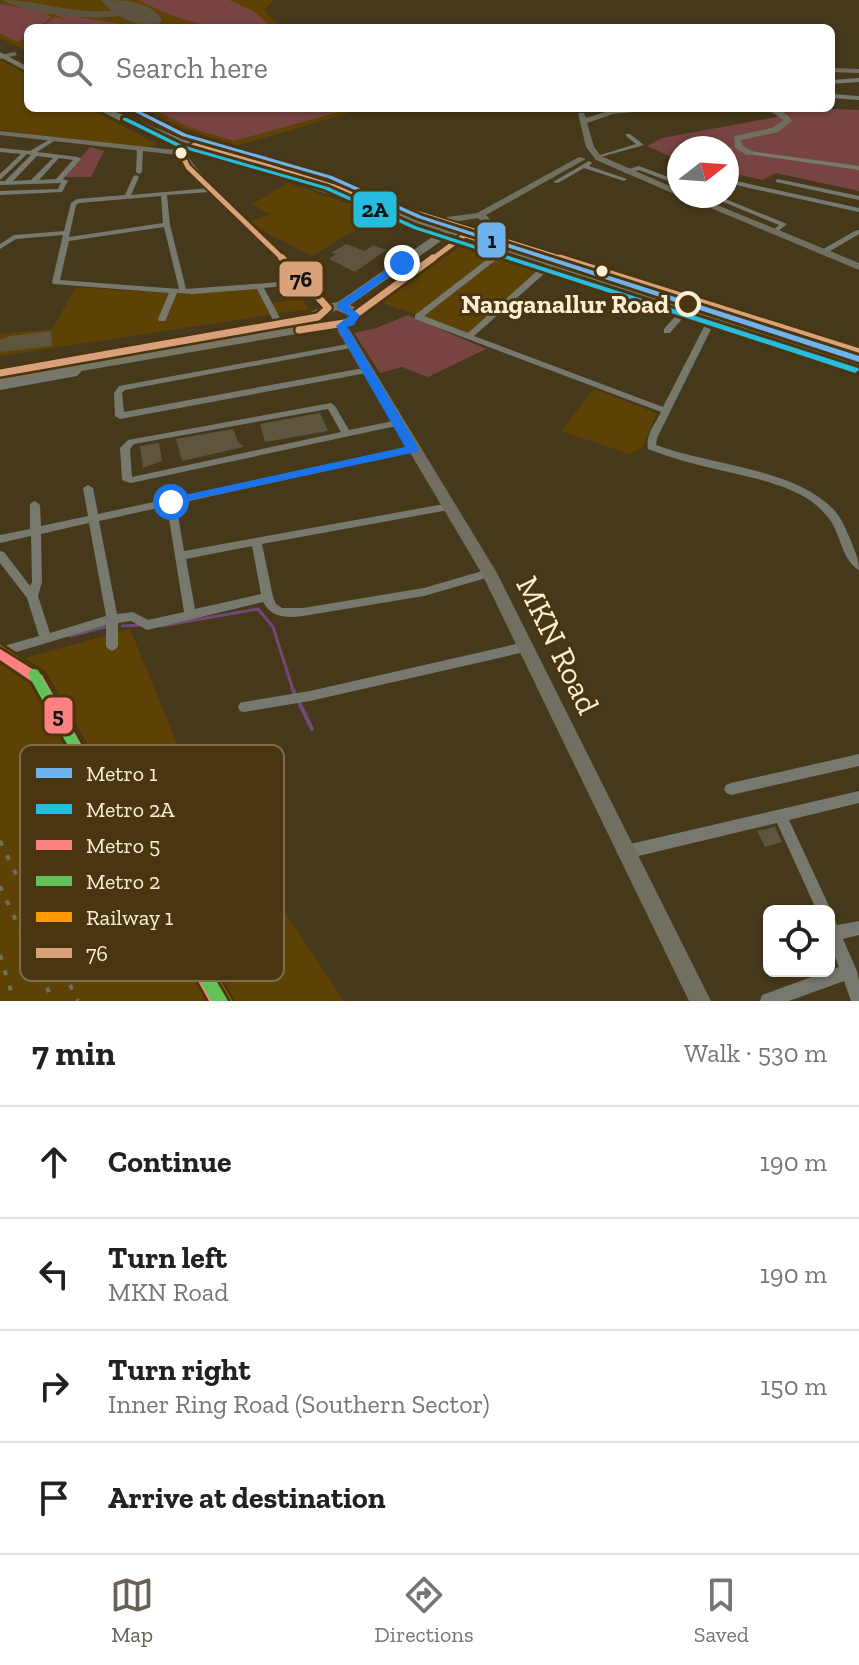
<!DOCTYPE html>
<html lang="en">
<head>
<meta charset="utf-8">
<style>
  :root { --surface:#fff; --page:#f2f2f2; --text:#202124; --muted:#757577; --line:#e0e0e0; --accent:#676056 }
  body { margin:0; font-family:"Zilla Slab",serif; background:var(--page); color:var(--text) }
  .controls { position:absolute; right:24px; bottom:24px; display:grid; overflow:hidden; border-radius:12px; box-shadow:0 2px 6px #0004 }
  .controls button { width:72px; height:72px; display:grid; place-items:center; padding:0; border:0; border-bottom:2px solid var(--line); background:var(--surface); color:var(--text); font:40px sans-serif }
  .compass { position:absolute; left:667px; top:136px; width:72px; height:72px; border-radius:50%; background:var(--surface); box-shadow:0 2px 6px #0004; rotate:73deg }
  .stop { position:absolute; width:24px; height:24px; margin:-18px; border:6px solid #1a73e8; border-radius:50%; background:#fff }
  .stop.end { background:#1a73e8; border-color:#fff; box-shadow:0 2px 8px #0008 }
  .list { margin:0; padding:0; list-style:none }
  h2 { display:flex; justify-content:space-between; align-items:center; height:104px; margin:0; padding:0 32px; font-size:34px }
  h2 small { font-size:26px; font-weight:400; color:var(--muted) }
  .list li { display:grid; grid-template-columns:52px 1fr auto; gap:24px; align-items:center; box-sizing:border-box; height:112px; padding:0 32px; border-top:2px solid var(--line) }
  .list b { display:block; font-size:30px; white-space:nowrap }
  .list p { margin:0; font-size:26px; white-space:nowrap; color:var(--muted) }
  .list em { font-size:26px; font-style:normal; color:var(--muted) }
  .icon { flex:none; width:44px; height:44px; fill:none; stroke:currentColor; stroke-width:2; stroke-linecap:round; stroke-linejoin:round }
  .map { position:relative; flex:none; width:859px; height:1001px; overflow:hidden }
  .search { position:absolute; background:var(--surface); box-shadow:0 2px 6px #0004; left:24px; right:24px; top:24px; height:88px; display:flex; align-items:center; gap:20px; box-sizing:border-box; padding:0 28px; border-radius:12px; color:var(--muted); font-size:30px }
  .sheet { height:552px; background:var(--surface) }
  nav { display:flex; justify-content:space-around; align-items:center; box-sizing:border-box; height:112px; border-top:2px solid var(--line); background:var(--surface); font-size:22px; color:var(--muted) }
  nav a { display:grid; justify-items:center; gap:4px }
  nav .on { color:var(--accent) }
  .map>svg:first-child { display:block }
  .built { fill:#5e4205 }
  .green { fill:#784441 }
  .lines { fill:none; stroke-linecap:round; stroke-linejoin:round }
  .stream-far1 { stroke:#714977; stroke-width:3 }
  .stream { stroke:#714977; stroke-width:4 }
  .taxiway { fill:#5c543e; fill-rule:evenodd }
  .runway { fill:#5c543e; fill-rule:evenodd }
  .building { fill:#5e553d }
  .street { fill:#77796f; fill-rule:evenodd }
  .secondary { fill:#717060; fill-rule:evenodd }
  .primary { fill:#787766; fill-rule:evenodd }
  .rail { stroke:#736f60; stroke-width:4; stroke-dasharray:5 11; stroke-linecap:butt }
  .bus-1-far1-casing { stroke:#493510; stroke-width:9 }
  .bus-1-casing { stroke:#493510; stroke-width:12 }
  .bus-1-far1 { stroke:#d9a179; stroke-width:5 }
  .bus-1 { stroke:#d9a179; stroke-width:7 }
  .rail-1-casing { stroke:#493510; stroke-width:6 }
  .rail-1 { fill:#f90; fill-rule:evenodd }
  .metro-1-casing { stroke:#493510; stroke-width:6 }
  .metro-2-casing { stroke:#493510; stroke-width:6 }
  .metro-3-casing { stroke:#493510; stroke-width:6 }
  .metro-4-casing { stroke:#493510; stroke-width:6 }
  .metro-1 { fill:#6fb3ee; fill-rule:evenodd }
  .metro-2 { fill:#26bcdd; fill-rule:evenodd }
  .metro-3 { fill:#ff8080; fill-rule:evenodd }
  .metro-4 { fill:#61c257; fill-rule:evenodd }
  .route { fill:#1a73e8 }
  .bus-dot { fill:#fdeed5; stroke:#493510; stroke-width:3 }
  .stop-dot { fill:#493510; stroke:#fdeed5; stroke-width:4 }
  .labels { text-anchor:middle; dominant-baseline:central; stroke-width:6; stroke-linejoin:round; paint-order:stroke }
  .far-stop-label { font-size:26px; font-weight:bold; fill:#fdeed5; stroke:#493510; text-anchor:end }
  .street-label { font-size:32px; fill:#fdeed5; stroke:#493510 }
  .key { fill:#493510; stroke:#7f6c4b; stroke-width:2 }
  .key-label { font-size:22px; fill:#fdeed5 }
  .line-badge { stroke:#493510; stroke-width:3 }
  .pale-badge-label { font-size:22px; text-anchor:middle; font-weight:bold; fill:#111 }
</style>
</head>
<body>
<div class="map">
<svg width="859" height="1001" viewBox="0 0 859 1001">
  <rect width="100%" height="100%" fill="#46381b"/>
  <path class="built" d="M0,0H274L264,10L281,28H28V52L0,38Z
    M0,60L28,75V108H89L158,145L140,148L0,130Z
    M143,108H365L237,146L185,129Z
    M288,183L380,214L312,256L248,223L271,214L251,205Z
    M470,240L548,266L471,334L380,302Z
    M76,287L178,294L259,288L268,304L301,298L309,309L0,356V334L52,329Z
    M594,389L656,413L643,447L630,454L561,431Z
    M130,629L184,761L344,1001H0V665Z"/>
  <path class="green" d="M139,0H229L253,11L273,28C218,28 188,27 139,0Z
    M0,4L44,12L51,17L38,28H28V37L17,42L0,33Z
    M52,13L140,27L141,28H96L80,23L91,28H40L55,17L66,20Z
    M151,108H299L338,112L234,141L191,128Z
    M813,108L859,110V191L776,173L763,180L727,172V148H679V160L647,146L662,138L781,116L770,110Z
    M90,147L104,151L91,177H64Z
    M408,315L486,349L428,377L402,367L380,373L354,333L376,328Z"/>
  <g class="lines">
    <path class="stream-far1" d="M122,626L141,625
      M161,626L258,609L273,627L293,690
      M70,636L105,627"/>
    <path class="stream" d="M292,688L312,729"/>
    <path class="taxiway" d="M2,0C45,0 88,21 130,6L135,9C115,27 23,13 2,0Z"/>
    <path class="runway" d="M101,0C123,0 148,0 162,19L158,25C140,29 112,15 101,0Z"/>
  </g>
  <path class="building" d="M346,244L365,251L373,245L386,250L355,272L329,259L336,254L331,253Z
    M51,331L52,346L0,352V340L10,336Z
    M320,413L328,431L265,442L260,424Z
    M233,429L238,442L244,447L182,461L176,439Z
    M159,443L162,461L143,468L140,446Z
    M775,827L782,842L765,847L757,831Z"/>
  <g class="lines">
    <path class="street" d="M859,78V82L831,84V80Z
      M831,94L859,96V100L831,98Z
      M626,134H630L644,145L597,158V156L636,144L626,136Z
      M52,138L55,140L54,141L37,152L78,157L81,159L63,179L68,181L62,192L0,195V191L58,189L61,183L0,185V181H5L31,155L27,154L0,180V174L21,154L0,152V148L30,151ZM37,156L53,158L31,180L13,181ZM59,158L73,160L56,179L39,180Z
      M140,147L143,149L142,172L139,174L136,172L137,149Z
      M750,151L859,166V170L748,154L747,153Z
      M589,161L592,163L589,166L627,179L624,181L584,168L558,183L553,182Z
      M639,166L679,181V185L639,170L625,173L622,171Z
      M136,175L139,177L131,195L210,188L213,190L210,192L167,195L170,225L186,289L307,280L308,282L304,284L264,288L280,318L279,320H273L257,289L193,294L177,293L166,319L165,321H159L158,319L169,293L53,284L52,282L63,235L16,239L0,249V244L14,235L64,231L71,203L77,199L125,195L133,177ZM161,196L163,223L69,237L76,205L79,203ZM164,227L179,289L60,280L69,241Z
      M727,179L859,208V212L727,183Z
      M778,179L859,196V200L776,182V180Z
      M709,196H718L787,224L776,233H772V231L779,225Z
      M859,230V234L825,254L818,252L855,231Z
      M503,247L510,249L424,316L468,333L548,261H554V265L474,336L663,407L710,315L714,313H717L718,315L657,438L656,445C708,465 794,468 833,509C842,518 846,530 851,541C855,553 859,557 859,570C843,561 841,538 832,523C827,515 819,507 811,501C786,484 753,478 724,471C698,465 673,459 648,449C645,436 655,424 661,412L415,319V315Z
      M685,305H691L692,307L670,333H664V329Z
      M353,343H356V347L125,390L122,393L124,412L369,367L373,370L372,372L120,419L115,416L114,393L119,386Z
      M82,363L86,366L77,376L0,390V384L71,372L79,364Z
      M331,403L335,406L349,430L398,420L403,423L401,425L131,483L124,481L122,479L120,448L128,440ZM328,409L341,432L132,477L130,449L134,444Z
      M413,446L416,447L418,449L416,451L176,504L184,551L450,503L455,507L454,509L262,544L273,597L276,604L282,608H303L424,588L489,569L493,570L494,573L493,576L424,596L303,616C286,618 272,618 263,602L147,630L131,621L118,623V646L116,649L112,651L108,649L106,646V625L0,657V647L39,636L27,598L0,563V551L4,552L30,586L32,582L31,536L0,543V535L30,529V505L31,503L35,501L40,505L41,526L88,516L83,488L88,485L93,488L98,514ZM167,506L184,612L148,620L133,612L117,614L99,521ZM89,523L106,616L50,633L38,596L42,582L41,534ZM252,546L261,594L195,609L186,559Z
      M525,642L529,644L531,647L529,650L525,652L310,701L244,712L240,711L238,707L240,703L244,702L310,691Z
      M859,754V766L731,795L726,793L724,789L726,785L731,783Z
      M859,791V803L789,820L829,906L831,911L830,915L834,917L837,925L859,921V935L843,939L857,971L859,981V1001H851L844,981L789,1001H760L762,995L839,967L829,942V911H817L777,823L626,859L621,857L619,852L621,847L626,845Z"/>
    <path class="secondary" d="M15,52L17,55L0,59V55Z
      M831,68L859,69V73L831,72Z
      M630,108H660L656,110L613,114L587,123L594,147L601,156L679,190V196L596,160L586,147L578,113H584L586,118L612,110Z
      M765,108C777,108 786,111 792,121L778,132L741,140L742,145L754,153L747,155L735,148L734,136L772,128L784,120Z
      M0,131L166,149L180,150L192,147V151L186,154C227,212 289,253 333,308L328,311L324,310L281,263L196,181L178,155L0,135Z
      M579,157L586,159L486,215L492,221L486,234L478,232L482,222L478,218L447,223L442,220L447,217L477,213Z
      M682,196H695L859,263V270Z
      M341,323L347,326L497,573L711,1001H689L482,574L335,326Z"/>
    <path class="primary" d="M0,52L28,67V72L0,57Z
      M95,108H106L208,149L859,358V366L467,239L359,318L352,327L325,329L0,385V377L325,321L343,320L348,315L336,310L322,320L301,324L295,320L296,317C312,314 322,304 338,302L441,231L180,146L138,130ZM451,234L457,236L356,308L350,305Z"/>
    <path class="rail" d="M0,841L78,1001
      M0,886L53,1001
      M162,922L217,1001
      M0,955L14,1001"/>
    <defs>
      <path id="bus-1-far1" d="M284,260L188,167L181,153L197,144L566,260
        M431,260L465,235L491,244"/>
      <path id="bus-1" d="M560,258L859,352
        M299,330L351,322L355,315L433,258
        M0,373L318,317L328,308L282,258"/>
    </defs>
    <use href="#bus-1-far1" class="bus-1-far1-casing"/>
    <use href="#bus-1" class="bus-1-casing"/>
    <use href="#bus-1-far1" class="bus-1-far1"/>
    <use href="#bus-1" class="bus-1"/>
    <defs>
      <path id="rail-1" d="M0,645L43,673L232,1001H215L35,681L0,656Z"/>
    </defs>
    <use href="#rail-1" class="rail-1-casing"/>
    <use href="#rail-1" class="rail-1"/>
    <defs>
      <path id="metro-1" d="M127,108H134L186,134L332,176L422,216L859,356V362L418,218L328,178L182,136Z"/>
      <path id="metro-2" d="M123,118H127L182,145L328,187L418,227L858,368L859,370L855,373L852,372L414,229L324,189L178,147L123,120Z"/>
      <path id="metro-3" d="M0,649L42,675L226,1001H209L34,683L0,660Z"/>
      <path id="metro-4" d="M34,669L38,670L228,1001H211L30,678L28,674L30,670Z"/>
    </defs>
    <use href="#metro-1" class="metro-1-casing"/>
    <use href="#metro-2" class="metro-2-casing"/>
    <use href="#metro-3" class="metro-3-casing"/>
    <use href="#metro-4" class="metro-4-casing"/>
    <use href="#metro-1" class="metro-1"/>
    <use href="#metro-2" class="metro-2"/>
    <use href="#metro-3" class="metro-3"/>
    <use href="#metro-4" class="metro-4"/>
  </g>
  <path class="route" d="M399,261L407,263L348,306L360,315L354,325L347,327L419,449L417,452L167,505V499L171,498L405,447L336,326L349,316L337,308V304Z"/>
  <g class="bus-dot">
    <circle cx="181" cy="153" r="7"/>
    <circle cx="602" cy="271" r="7"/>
  </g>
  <circle class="stop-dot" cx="688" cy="304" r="11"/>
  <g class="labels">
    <g class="far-stop-label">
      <text x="669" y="304">Nanganallur Road</text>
    </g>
    <g class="street-label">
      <text transform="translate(558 645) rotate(64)">MKN Road</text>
    </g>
  </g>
  <rect x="20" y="745" width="264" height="236" rx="12" class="key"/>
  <rect x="36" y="768" width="36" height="10" fill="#6fb3ee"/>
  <rect x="36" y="804" width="36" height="10" fill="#26bcdd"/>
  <rect x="36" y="840" width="36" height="10" fill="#ff8080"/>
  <rect x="36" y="876" width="36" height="10" fill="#61c257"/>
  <rect x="36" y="912" width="36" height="10" fill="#f90"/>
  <rect x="36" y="948" width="36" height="10" fill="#d9a179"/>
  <g class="key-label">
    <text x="86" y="781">Metro 1</text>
    <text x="86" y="817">Metro 2A</text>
    <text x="86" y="853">Metro 5</text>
    <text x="86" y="889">Metro 2</text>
    <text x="86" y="925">Railway 1</text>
    <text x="86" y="961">76</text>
  </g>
  <g class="line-badge">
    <rect x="352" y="190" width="46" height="39" rx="8" fill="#26bcdd"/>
    <rect x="476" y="221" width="31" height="38" rx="8" fill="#6fb3ee"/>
    <rect x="278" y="260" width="46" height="38" rx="8" fill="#d9a179"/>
    <rect x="43" y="696" width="31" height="39" rx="8" fill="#ff8080"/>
  </g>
  <g class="pale-badge-label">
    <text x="375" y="217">2A</text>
    <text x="492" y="248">1</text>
    <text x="301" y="287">76</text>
    <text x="58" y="723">5</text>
  </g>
</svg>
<div class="controls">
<button><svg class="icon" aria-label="locate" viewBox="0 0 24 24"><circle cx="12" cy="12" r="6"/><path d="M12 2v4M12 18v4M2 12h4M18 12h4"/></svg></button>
</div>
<svg class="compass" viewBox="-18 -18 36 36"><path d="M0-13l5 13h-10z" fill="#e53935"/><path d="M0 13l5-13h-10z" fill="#757577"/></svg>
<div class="stop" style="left:171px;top:502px"></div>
<div class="stop end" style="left:402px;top:263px"></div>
<div class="search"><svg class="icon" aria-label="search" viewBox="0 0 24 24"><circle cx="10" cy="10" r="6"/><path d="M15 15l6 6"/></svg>Search here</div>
</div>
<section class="sheet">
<h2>7 min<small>Walk · 530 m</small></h2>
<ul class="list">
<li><svg class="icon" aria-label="ahead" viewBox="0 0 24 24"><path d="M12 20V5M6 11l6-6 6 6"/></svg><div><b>Continue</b></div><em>190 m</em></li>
<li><svg class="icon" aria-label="left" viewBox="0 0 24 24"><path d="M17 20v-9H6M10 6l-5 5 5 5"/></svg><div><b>Turn left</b><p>MKN Road</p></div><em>190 m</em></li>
<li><svg class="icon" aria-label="right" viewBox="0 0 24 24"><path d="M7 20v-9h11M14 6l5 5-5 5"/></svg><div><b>Turn right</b><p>Inner Ring Road (Southern Sector)</p></div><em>150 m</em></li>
<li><svg class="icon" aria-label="arrive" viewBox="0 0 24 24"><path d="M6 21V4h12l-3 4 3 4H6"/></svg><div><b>Arrive at destination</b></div></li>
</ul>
</section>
<nav>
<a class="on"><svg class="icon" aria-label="map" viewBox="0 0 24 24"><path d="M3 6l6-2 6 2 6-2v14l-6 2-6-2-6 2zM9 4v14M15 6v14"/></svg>Map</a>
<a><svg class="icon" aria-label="directions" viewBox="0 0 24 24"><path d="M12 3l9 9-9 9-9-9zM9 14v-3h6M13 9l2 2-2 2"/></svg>Directions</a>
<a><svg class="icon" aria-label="saved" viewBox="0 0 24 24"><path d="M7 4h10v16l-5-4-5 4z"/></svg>Saved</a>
</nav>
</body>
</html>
